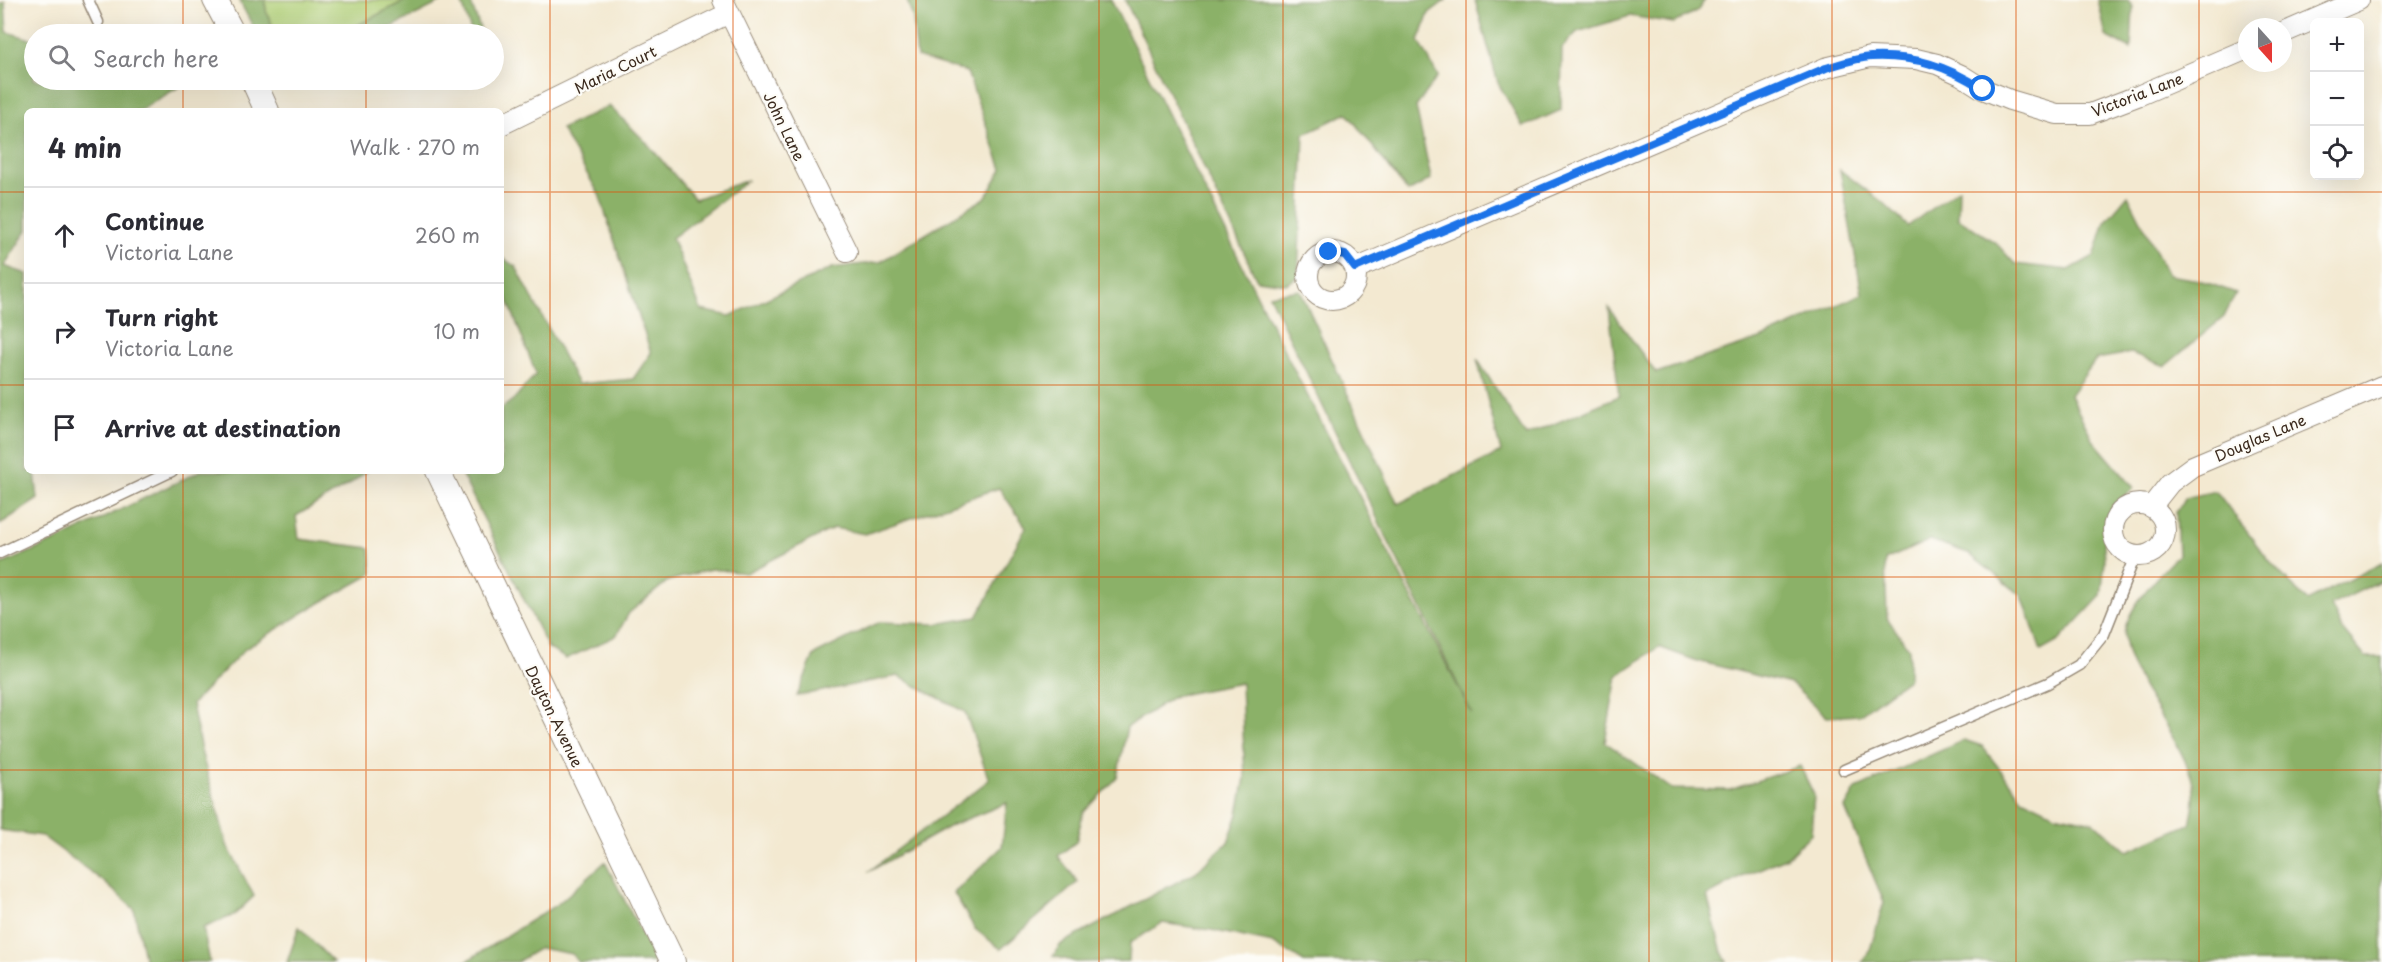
<!DOCTYPE html>
<html lang="en">
<head>
<meta charset="utf-8">
<style>
  :root { --surface:#fff; --page:#f2f2f3; --text:#2b2b33; --muted:#7c7c81; --line:#e1e1e2 }
  body { margin:0; font-family:"Playpen Sans",sans-serif; background:var(--page); color:var(--text) }
  .controls { position:absolute; right:18px; top:18px; display:grid; overflow:hidden; border-radius:9px; box-shadow:0 6px 24px #0002 }
  .controls button { width:54px; height:54px; display:grid; place-items:center; padding:0; border:0; border-bottom:2px solid var(--line); background:var(--surface); color:var(--text); font:30px sans-serif }
  .compass { position:absolute; left:2238px; top:18px; width:54px; height:54px; border-radius:50%; background:var(--surface); box-shadow:0 6px 24px #0002; rotate:159deg }
  .stop { position:absolute; width:18px; height:18px; margin:-14px; border:4px solid #1a73e8; border-radius:50%; background:#fff }
  .stop.end { background:#1a73e8; border-color:#fff; box-shadow:0 2px 6px #0008 }
  .list { margin:0; padding:0; list-style:none }
  h2 { display:flex; justify-content:space-between; align-items:center; height:78px; margin:0; padding:0 24px; font-size:26px }
  h2 small { font-size:20px; font-weight:400; color:var(--muted) }
  .list li { display:grid; grid-template-columns:39px 1fr auto; gap:18px; align-items:center; box-sizing:border-box; height:96px; padding:0 24px; border-top:2px solid var(--line) }
  .list b { display:block; font-size:22px; white-space:nowrap }
  .list p { margin:0; font-size:20px; white-space:nowrap; color:var(--muted) }
  .list em { font-size:20px; font-style:normal; color:var(--muted) }
  .icon { flex:none; width:33px; height:33px; fill:none; stroke:currentColor; stroke-width:2; stroke-linecap:round; stroke-linejoin:round }
  .map { position:relative; flex:none; width:2382px; height:962px; overflow:hidden }
  .search { position:absolute; background:var(--surface); box-shadow:0 6px 24px #0002; left:24px; top:24px; width:480px; height:66px; display:flex; align-items:center; gap:15px; box-sizing:border-box; padding:0 21px; border-radius:33px; color:var(--muted); font-size:22px }
  .panel { position:absolute; background:var(--surface); box-shadow:0 6px 24px #0002; left:24px; top:108px; width:480px; height:366px; border-radius:9px }
  .map>svg:first-child { display:block }
  .green { fill:#afce76; stroke:#757c4a; stroke-width:1.5 }
  .forest { fill:#8bb167; stroke:#636e42; stroke-width:1.5 }
  .lines { fill:none; stroke-linecap:round; stroke-linejoin:round }
  .service-casing { stroke:#978a78; stroke-width:13 }
  .minor-casing { stroke:#978a78; stroke-width:22 }
  .tertiary-casing { stroke:#978a78; stroke-width:26 }
  .service { stroke:#fff; stroke-width:10 }
  .minor { stroke:#fff; stroke-width:20 }
  .tertiary { stroke:#fff; stroke-width:24 }
  .route { stroke:#1a73e8; stroke-width:8 }
  .grid { fill:none; stroke:#df570d; stroke-width:1.5; stroke-opacity:0.55 }
  .labels { text-anchor:middle; dominant-baseline:central; stroke-width:4.5; stroke-linejoin:round; paint-order:stroke }
  .street-label { font-size:15px; fill:#3b2a1e; stroke:#fdfcf7 }
</style>
</head>
<body>
<div class="map">
<svg width="2382" height="962" viewBox="0 0 2382 962">
  <rect width="100%" height="100%" fill="#fdfcf7"/>
  <filter id="ink" filterUnits="userSpaceOnUse"><feTurbulence type="fractalNoise" baseFrequency=".0167" numOctaves="2"/><feDisplacementMap in="SourceGraphic" scale="12" xChannelSelector="R" yChannelSelector="G"/><feConvolveMatrix kernelMatrix="1 2 1 2 8 2 1 2 1" color-interpolation-filters="sRGB"/></filter>
  <filter id="wash" filterUnits="userSpaceOnUse"><feTurbulence type="fractalNoise" baseFrequency=".008" numOctaves="4" result="noise"/><feDisplacementMap in="SourceGraphic" scale="24" xChannelSelector="R" yChannelSelector="G"/><feGaussianBlur stdDeviation="1.35" result="paint"/><feColorMatrix in="noise" values="0 0 0 0 0 0 0 0 0 0 0 0 0 0 0 0 0 1.4 0 .05"/><feComposite in="paint" operator="in"/></filter>
  <g filter="url(#wash)">
    <rect width="100%" height="100%" fill="#f3e9d1"/>
    <path class="green" d="M265,0H406L341,34H276L266,11Z"/>
    <path class="forest" d="M239,0H265L266,11L276,34H257Z
      M406,0H445L378,34H341Z
      M461,0H470L482,34H472Z
      M907,0H1111L1286,354L1472,714L1269,295L1300,290L1398,504L1501,452L1477,359L1526,436L1619,396L1609,308L1656,373L1760,339L1862,294L1840,170L1881,201L1908,226L1959,188L1958,218L1996,243L2015,264L2069,270L2094,256L2105,222L2128,195L2168,275L2199,280L2236,293L2224,317L2165,366L2131,353L2096,359L2070,395L2093,440L2134,488L2114,504L2103,529L2105,561L2101,596L2059,641L2041,651L2022,596L1968,553L1930,540L1885,560L1887,618L1909,649V678L1859,715L1827,717L1791,684L1697,661L1659,647L1617,676L1605,742L1672,789L1730,790L1800,766L1814,795L1811,834L1787,857L1743,876L1707,896L1722,952L1727,962H1304L1273,943L1211,930L1162,923L1130,943L1129,961L1076,962L1053,956L1061,944L1196,872L1228,842L1238,814L1245,778L1241,683L1174,696L1127,727L1117,778L1083,813L1076,842L1058,856L1078,882L1001,949L975,929L954,893L1002,847L1007,803L952,825L868,872L989,780L965,712L898,676L797,696L814,655L880,622L936,624L977,617L1026,527L999,488L865,534L834,528L746,573L711,569L668,581L629,613L616,636L566,659L548,648L460,471H501V409L514,399L536,374L501,282V257L516,267L578,384L633,379L651,353L599,194L561,129L609,106L646,142L695,199L748,180L672,238L701,310L730,316L832,268L880,262L985,198L1002,169L967,72L917,57L913,18Z
      M1125,0H1446L1429,13L1419,41L1438,76L1416,107L1431,179L1408,192L1347,113L1304,134L1298,277L1286,284L1257,280Z
      M1475,0H1705L1698,10L1674,23L1630,16L1577,32L1562,48L1561,110L1523,127L1498,83Z
      M2098,0H2128L2133,7L2131,49L2106,36Z
      M5,2L7,32L34,40V80H190L139,111H27V230L4,266L27,274V471H35L38,499L0,524V4Z
      M200,471H367L350,484L296,516L299,539L370,548L372,574L304,612L245,649L192,704L201,751L227,845L254,896L234,915L203,928L210,962H145L134,909L104,882L42,836L0,830V565L60,539Z
      M2216,491L2269,561L2307,601L2382,563V580L2331,605L2342,629L2365,657H2382V962H1862L1870,950L1884,902L1845,808L1856,789L1964,740L1982,746L2022,798L2055,814L2094,822L2127,851L2190,824C2192,814 2195,802 2194,792C2192,746 2116,669 2125,629C2130,605 2161,572 2178,555L2176,512L2185,498Z
      M605,862L656,962H578L572,954L540,948L517,962H465L559,903Z
      M299,927L333,962H287Z"/>
  </g>
  <g filter="url(#ink)">
    <g class="lines">
      <defs>
        <path id="service" d="M88,0L98,22
          M0,553L172,471
          M1844,770L2048,683L2079,665L2104,634L2135,556"/>
        <path id="minor" d="M723,0L847,252
          M2283,33L2359,0
          M501,125L729,13
          M1308 276a24 24 0 1 1 48 0a24 24 0 1 1-48 0Z
          M1355,269L1825,68L1870,57L1916,59L1937,64L1961,75L1983,89L2010,100L2057,114H2090L2140,95L2247,49
          M2113 530a26 26 0 1 1 52 0a26 26 0 1 1-52 0Z
          M2151,507L2170,483L2193,466L2382,386"/>
        <path id="tertiary" d="M215,0L233,34
          M253,80L267,111
          M438,471L673,962"/>
      </defs>
      <use href="#service" class="service-casing"/>
      <use href="#minor" class="minor-casing"/>
      <use href="#tertiary" class="tertiary-casing"/>
      <use href="#service" class="service"/>
      <use href="#minor" class="minor"/>
      <use href="#tertiary" class="tertiary"/>
    </g>
  </g>
  <g class="lines" filter="url(#ink)">
    <path class="route" d="M1329,252L1345,255L1355,268L1826,68C1840,64 1856,58 1871,57C1913,55 1948,66 1983,89"/>
  </g>
  <path class="grid" d="M183,0V34M366,0V34M550,0V962M733,0V962M916,0V962M1099,0V962M1283,0V962M1466,0V962M1649,0V962M1832,0V962M2016,0V962M2199,0V962M183,80V111M366,80V111M0,192H27M501,192H2382M0,385H27M501,385H2382M183,471V962M366,471V962M0,577H2382M0,770H2382"/>
  <g class="labels">
    <g class="street-label">
      <text transform="translate(615 69) rotate(-26)">Maria Court</text>
      <text transform="translate(2137 94) rotate(-21)">Victoria Lane</text>
      <text transform="translate(785 126) rotate(64)">John Lane</text>
      <text transform="translate(2260 437) rotate(-23)">Douglas Lane</text>
      <text transform="translate(555 716) rotate(64)">Dayton Avenue</text>
    </g>
  </g>
</svg>
<div class="controls">
<button>+</button>
<button>−</button>
<button><svg class="icon" aria-label="locate" viewBox="0 0 24 24"><circle cx="12" cy="12" r="6"/><path d="M12 2v4M12 18v4M2 12h4M18 12h4"/></svg></button>
</div>
<svg class="compass" viewBox="-18 -18 36 36"><path d="M0-13l5 13h-10z" fill="#e53935"/><path d="M0 13l5-13h-10z" fill="#7c7c81"/></svg>
<div class="stop" style="left:1983px;top:89px"></div>
<div class="stop end" style="left:1329px;top:252px"></div>
<div class="search"><svg class="icon" aria-label="search" viewBox="0 0 24 24"><circle cx="10" cy="10" r="6"/><path d="M15 15l6 6"/></svg>Search here</div>
<section class="panel">
<h2>4 min<small>Walk · 270 m</small></h2>
<ul class="list">
<li><svg class="icon" aria-label="ahead" viewBox="0 0 24 24"><path d="M12 20V5M6 11l6-6 6 6"/></svg><div><b>Continue</b><p>Victoria Lane</p></div><em>260 m</em></li>
<li><svg class="icon" aria-label="right" viewBox="0 0 24 24"><path d="M7 20v-9h11M14 6l5 5-5 5"/></svg><div><b>Turn right</b><p>Victoria Lane</p></div><em>10 m</em></li>
<li><svg class="icon" aria-label="arrive" viewBox="0 0 24 24"><path d="M6 21V4h12l-3 4 3 4H6"/></svg><div><b>Arrive at destination</b></div></li>
</ul>
</section>
</div>
</body>
</html>
